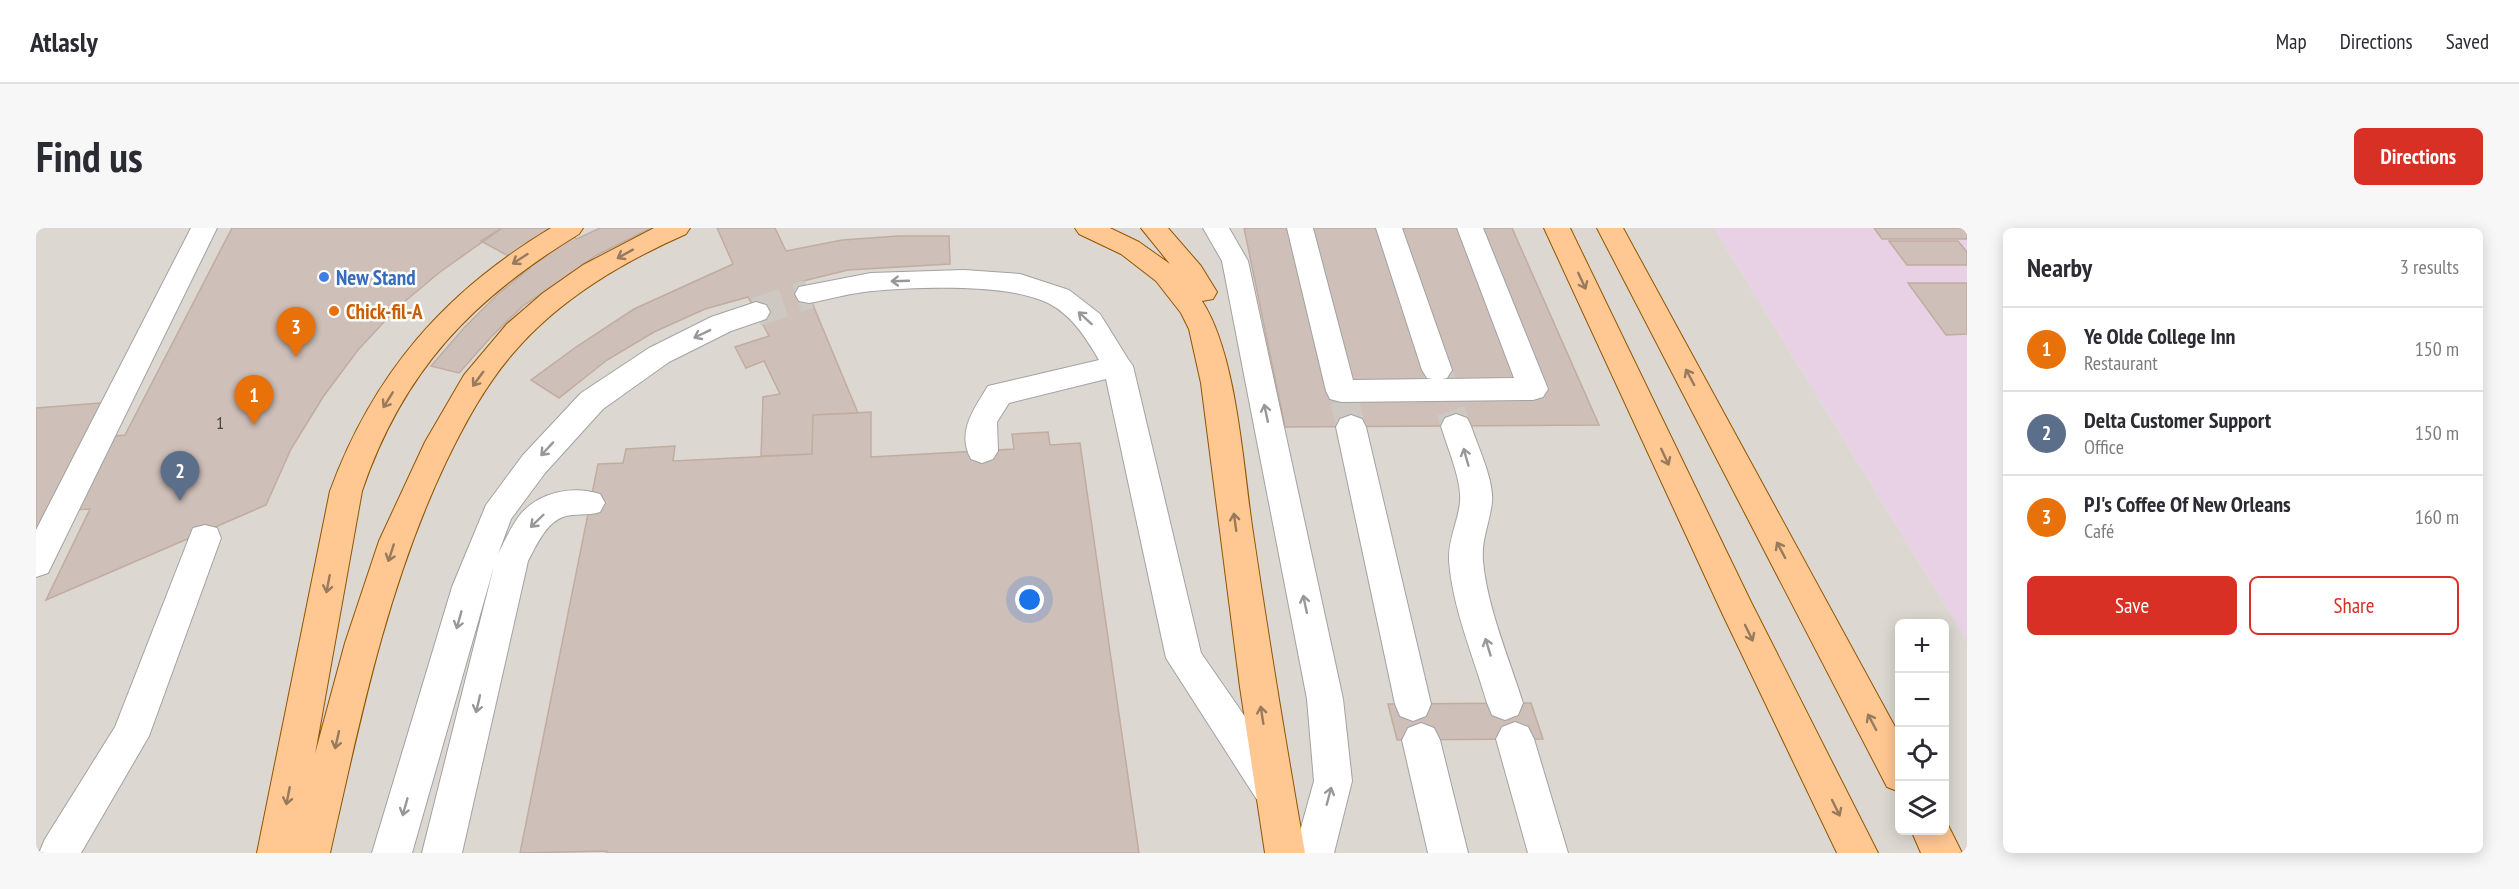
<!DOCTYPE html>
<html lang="en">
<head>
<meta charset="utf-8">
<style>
  :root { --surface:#fff; --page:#f7f7f7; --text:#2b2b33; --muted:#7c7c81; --line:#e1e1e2; --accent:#d93025 }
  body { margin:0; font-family:"PT Sans Narrow",sans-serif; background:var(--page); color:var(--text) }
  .controls { position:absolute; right:18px; bottom:18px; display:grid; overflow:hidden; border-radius:9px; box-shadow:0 3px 15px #0003 }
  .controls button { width:54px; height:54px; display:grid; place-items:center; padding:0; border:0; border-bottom:2px solid var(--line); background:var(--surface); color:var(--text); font:30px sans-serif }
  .you { position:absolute; left:994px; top:372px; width:21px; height:21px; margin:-15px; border:4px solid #fff; border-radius:50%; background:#1a73e8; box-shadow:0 0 0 9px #1a73e833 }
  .badge { display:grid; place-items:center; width:39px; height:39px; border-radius:50%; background:var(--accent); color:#fff; font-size:20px; font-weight:700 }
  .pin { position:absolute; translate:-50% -50px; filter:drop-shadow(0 2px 3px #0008) }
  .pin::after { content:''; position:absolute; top:32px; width:21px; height:18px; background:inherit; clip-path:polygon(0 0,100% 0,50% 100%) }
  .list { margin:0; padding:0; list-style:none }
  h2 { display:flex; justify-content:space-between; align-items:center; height:78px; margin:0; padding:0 24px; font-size:26px }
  h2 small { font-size:20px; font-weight:400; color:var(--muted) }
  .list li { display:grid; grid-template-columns:39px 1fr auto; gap:18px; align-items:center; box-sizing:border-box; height:84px; padding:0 24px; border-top:2px solid var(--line) }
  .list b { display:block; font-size:22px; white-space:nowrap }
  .list p { margin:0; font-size:20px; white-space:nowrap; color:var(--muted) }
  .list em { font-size:20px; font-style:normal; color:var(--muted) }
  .actions { display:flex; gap:12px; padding:18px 24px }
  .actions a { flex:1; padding:14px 0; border:2px solid var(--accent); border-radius:9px; text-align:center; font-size:21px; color:var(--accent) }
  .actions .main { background:var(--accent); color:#fff }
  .icon { flex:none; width:33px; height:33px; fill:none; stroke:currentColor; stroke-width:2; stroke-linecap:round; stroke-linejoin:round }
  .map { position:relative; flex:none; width:1931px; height:625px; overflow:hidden; border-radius:9px }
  header { display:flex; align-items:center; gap:36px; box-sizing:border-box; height:84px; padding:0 30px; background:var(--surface); border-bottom:2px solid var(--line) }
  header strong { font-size:28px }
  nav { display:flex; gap:33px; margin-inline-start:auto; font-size:21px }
  .intro { display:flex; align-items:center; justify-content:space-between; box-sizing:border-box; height:144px; padding:0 36px }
  h1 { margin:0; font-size:42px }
  .button { padding:15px 27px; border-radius:9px; background:var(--accent); color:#fff; font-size:21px; font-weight:700 }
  main { display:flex; gap:36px; padding:0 36px }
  aside { flex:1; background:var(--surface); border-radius:9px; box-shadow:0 3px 15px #0003 }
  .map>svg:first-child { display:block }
  .industrial { fill:#e8d0e5 }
  .airport { fill:#dcd8d1; fill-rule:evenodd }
  .building { fill:#cebfb8; stroke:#c1aca0; stroke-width:1.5 }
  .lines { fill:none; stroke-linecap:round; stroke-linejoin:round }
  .minor-tunnel { stroke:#cec8c2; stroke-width:29; stroke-dasharray:29 14; stroke-linecap:butt }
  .minor-casing { stroke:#a2a2a2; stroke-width:2 }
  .major-casing { stroke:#915500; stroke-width:2 }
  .minor { fill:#fff; fill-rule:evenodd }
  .major { fill:#ffc792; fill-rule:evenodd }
  .oneway { stroke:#987a5c }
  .oneway2 { stroke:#989898 }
  .shop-dot { fill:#3f7fe0; stroke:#fff; stroke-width:2 }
  .food-dot { fill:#e8710a; stroke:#fff; stroke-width:2 }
  .labels { text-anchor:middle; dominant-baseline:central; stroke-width:5; stroke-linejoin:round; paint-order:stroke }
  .number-label { font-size:18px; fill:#484442 }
  .shop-label { font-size:21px; font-weight:bold; fill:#366cbe; stroke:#fff; text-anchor:start }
  .food-label { font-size:21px; font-weight:bold; fill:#c56008; stroke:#fff; text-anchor:start }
</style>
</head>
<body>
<header>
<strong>Atlasly</strong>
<nav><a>Map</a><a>Directions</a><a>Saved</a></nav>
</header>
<div class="intro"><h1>Find us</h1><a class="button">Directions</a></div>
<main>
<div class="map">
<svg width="1931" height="625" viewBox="0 0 1931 625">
  <rect width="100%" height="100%" fill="#eee7df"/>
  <path class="industrial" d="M1678,0H1931V413Z"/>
  <path class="airport" d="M0,0H1678L1931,413V625H0ZM1864,395H1908V602H1864Z"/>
  <path class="building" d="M196,0H466L404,44L361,80L322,122L287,169L255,221L230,277L10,372L54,281L21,283L0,323V180L76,174L58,210L89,207Z
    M466,0H525L541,11L564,0H615L561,27L487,78L455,109L423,145L395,138L427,101L461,67L494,40L445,13Z
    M681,0H739L750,23L806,12L862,8H913L914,36L812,42L767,53L822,185L777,187L776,226L725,228L727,169L744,166L728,133L710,140L699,119L733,108L712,69L669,81L618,104L571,132L523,170L495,152L540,119L598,81L697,36Z
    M1208,0H1476L1563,197L1249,199Z
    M1838,0H1927L1931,4V11H1846Z
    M1853,13H1922L1931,24V37H1871Z
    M1872,55H1931V106L1910,107Z
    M835,184V229L978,221L976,206L1012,204L1014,217L1044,215L1103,625H570L571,623L484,625L562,236L587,235L590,221L639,218L637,233L776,226L777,187Z
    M1495,475L1507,511L1361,512L1352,476Z"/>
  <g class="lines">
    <path class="minor-tunnel" d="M720,84L773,66
      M1298,131L1315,199
      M1401,142L1420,198"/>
    <defs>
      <path id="minor" d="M155,0H181L12,345L0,349V302Z
        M1167,0H1193L1212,33L1307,471L1316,553L1298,625H1258L1278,553L1271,471L1186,33Z
        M1251,0H1277L1317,152L1396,151L1391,150L1386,142L1340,0H1366L1416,142L1411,150L1406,151L1478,150L1421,0H1447L1512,161L1507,169L1497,172L1305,174L1294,171L1290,163Z
        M928,42L984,46L1033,62L1064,86L1092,131L1097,138L1165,425L1253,552L1258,565L1253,578L1239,583L1225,578L1130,430L1070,151L973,175L961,194L962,223L957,231L946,235L935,231C920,204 938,181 952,158L1063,132C1050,110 1036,87 1012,75C971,55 882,59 836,63C815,65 794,71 773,75L763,73L759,66L763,59L773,57L835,45Z
        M720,74L730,77L734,84L730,91L695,103L633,134L567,181L509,245L475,291L462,326C468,314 475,299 483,288C502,264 536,257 564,266L569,275L564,284C552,288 539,285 527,289C510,295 500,318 492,333L426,625H386L458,338L376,625H336L416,359L450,277L487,227L545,165L613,120L675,89Z
        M1420,186L1431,190L1435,198C1442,219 1458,252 1456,274C1454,294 1445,312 1447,333C1451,379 1473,430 1487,475L1482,487L1469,492L1456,487L1451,475C1438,430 1416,379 1413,332C1412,312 1422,294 1424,274C1426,252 1411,219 1405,198L1409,190Z
        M1315,187L1326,191L1330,199L1395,476L1390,488L1377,493L1364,488L1359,476L1300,199L1304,191Z
        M169,297L181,300L185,310L113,508L45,625H3L9,611L79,499L153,310L157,300Z
        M1479,494L1492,499L1498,511L1532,625H1492L1460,511L1466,499Z
        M1385,495L1398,500L1404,512L1432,625H1392L1366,512L1372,500Z"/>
      <path id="major" d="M515,0H547L543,6C436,71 367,143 326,263L279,526L309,415L343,313L389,214L428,147L471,96L507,65L547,37L618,0H654L650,6C587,34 525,70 479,123C450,156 429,195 410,234C351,358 324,492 294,625H221L294,263C337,146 408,64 515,0Z
        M1039,0H1074L1103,14L1134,36L1105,0H1132L1165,38L1181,64L1177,71L1166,73C1200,125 1207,234 1216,298C1232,407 1250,516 1269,625H1229L1204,459L1165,155L1153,101L1145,85L1120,53L1085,26L1043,6Z
        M1508,0H1534L1715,374L1842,625H1801L1686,385Z
        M1561,0H1587L1864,508V564L1851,559Z
        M1908,589L1926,625H1885L1875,602H1908Z"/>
    </defs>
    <use href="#minor" class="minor-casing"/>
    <use href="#major" class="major-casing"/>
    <use href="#minor" class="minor"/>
    <use href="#major" class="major"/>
  </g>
  <defs><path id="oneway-shaft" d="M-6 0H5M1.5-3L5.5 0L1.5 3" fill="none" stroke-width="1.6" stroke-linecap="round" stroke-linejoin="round" transform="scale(1.5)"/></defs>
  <g class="oneway">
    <use href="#oneway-shaft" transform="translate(589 26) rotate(151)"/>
    <use href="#oneway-shaft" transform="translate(484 31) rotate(147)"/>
    <use href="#oneway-shaft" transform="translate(1546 53) rotate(65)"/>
    <use href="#oneway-shaft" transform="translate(1654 149) rotate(-118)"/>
    <use href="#oneway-shaft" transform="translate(442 151) rotate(126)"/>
    <use href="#oneway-shaft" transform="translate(352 172) rotate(122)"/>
    <use href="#oneway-shaft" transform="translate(1629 229) rotate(65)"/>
    <use href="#oneway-shaft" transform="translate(1199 294) rotate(-98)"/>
    <use href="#oneway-shaft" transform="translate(1745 322) rotate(-118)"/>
    <use href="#oneway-shaft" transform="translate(355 325) rotate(108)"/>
    <use href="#oneway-shaft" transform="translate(292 356) rotate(101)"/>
    <use href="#oneway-shaft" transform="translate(1713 405) rotate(64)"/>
    <use href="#oneway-shaft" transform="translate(1226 487) rotate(-99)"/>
    <use href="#oneway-shaft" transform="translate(1836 494) rotate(-118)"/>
    <use href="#oneway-shaft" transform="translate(301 512) rotate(103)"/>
    <use href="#oneway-shaft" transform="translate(252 568) rotate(101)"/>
    <use href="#oneway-shaft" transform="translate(1800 580) rotate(64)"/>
  </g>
  <g class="oneway2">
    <use href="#oneway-shaft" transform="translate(864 53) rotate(178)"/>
    <use href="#oneway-shaft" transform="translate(1049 90) rotate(-138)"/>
    <use href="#oneway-shaft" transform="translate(666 106) rotate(154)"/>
    <use href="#oneway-shaft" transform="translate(1230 185) rotate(-102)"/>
    <use href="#oneway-shaft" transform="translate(511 221) rotate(133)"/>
    <use href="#oneway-shaft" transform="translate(1430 229) rotate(-106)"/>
    <use href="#oneway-shaft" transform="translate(501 293) rotate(136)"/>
    <use href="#oneway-shaft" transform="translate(1269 376) rotate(-102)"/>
    <use href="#oneway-shaft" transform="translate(423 392) rotate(106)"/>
    <use href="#oneway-shaft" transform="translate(1452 419) rotate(-107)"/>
    <use href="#oneway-shaft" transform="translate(442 476) rotate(103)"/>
    <use href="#oneway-shaft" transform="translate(1293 568) rotate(-75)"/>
    <use href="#oneway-shaft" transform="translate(369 579) rotate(106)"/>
  </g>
  <circle class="shop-dot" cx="288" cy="49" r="6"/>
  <circle class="food-dot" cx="298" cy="83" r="6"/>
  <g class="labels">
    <g class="number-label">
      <text x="184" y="194">1</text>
    </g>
    <g class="shop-label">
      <text x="300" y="49">New Stand</text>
    </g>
    <g class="food-label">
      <text x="310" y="83">Chick-fil-A</text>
    </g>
  </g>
</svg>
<div class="controls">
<button>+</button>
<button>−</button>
<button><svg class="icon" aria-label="locate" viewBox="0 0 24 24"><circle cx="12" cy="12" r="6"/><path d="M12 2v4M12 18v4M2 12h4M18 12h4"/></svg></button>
<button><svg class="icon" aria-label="layers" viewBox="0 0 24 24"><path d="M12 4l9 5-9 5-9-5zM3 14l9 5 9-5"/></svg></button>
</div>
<div class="you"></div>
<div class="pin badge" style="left:218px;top:197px;background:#e8710a">1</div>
<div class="pin badge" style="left:144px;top:273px;background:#5c6f8a">2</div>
<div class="pin badge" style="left:260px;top:129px;background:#e8710a">3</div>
</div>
<aside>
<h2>Nearby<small>3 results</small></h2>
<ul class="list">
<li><span class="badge" style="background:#e8710a">1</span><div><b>Ye Olde College Inn</b><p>Restaurant</p></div><em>150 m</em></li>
<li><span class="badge" style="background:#5c6f8a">2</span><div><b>Delta Customer Support</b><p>Office</p></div><em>150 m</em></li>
<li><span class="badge" style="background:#e8710a">3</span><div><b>PJ's Coffee Of New Orleans</b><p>Café</p></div><em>160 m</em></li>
</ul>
<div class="actions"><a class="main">Save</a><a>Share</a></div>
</aside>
</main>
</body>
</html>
